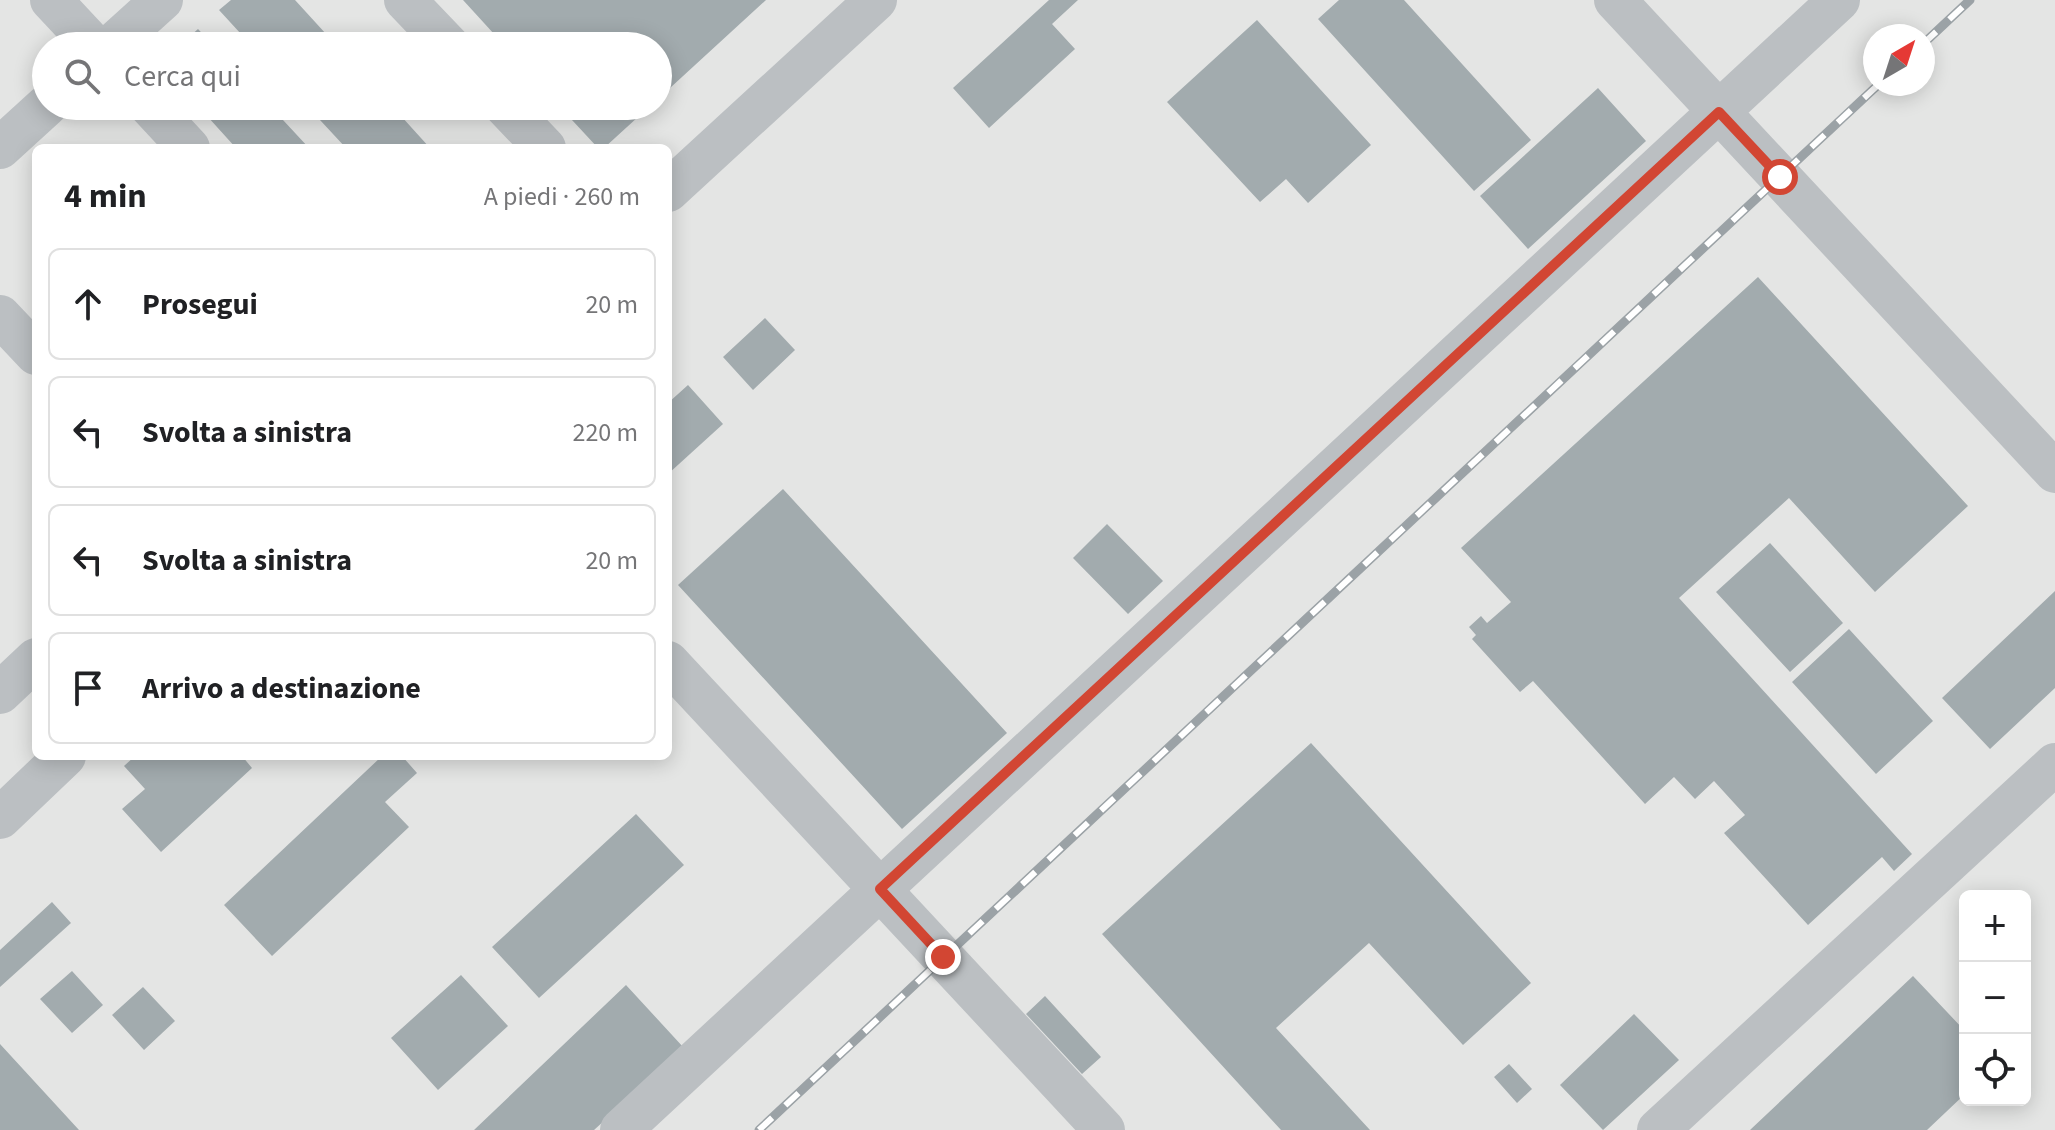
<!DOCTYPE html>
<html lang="it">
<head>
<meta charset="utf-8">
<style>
  :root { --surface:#fff; --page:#f2f2f2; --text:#202124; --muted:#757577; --line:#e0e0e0 }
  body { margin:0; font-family:"Source Sans 3",sans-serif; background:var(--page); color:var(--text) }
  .controls { position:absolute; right:24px; bottom:24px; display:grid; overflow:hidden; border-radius:12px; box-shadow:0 4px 20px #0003 }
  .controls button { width:72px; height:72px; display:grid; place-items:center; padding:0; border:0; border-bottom:2px solid var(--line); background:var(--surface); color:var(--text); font:40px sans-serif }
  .compass { position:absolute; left:1863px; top:24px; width:72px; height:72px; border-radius:50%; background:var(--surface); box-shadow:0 4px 20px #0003; rotate:39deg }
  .stop { position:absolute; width:24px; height:24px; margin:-18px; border:6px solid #d24633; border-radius:50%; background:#fff }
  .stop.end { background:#d24633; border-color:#fff; box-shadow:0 2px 8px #0008 }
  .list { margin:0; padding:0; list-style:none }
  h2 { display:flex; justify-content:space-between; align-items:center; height:104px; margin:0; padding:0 32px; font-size:34px }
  h2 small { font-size:26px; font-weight:400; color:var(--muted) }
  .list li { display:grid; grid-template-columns:52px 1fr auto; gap:24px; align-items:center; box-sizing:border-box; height:112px; margin:0 16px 16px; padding:0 16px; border:2px solid var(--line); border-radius:12px }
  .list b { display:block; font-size:30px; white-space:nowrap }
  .list em { font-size:26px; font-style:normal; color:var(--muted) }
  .icon { flex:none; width:44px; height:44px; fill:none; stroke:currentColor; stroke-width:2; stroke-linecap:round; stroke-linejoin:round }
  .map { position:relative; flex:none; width:2055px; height:1130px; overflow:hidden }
  .search { position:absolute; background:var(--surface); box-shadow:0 4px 20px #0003; left:32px; top:32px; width:640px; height:88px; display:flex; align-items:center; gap:20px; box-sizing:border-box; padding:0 28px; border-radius:44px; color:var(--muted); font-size:30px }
  .panel { position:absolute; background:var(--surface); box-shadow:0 4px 20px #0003; left:32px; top:144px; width:640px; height:616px; border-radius:12px }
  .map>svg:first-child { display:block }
  .built { fill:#e4e5e4; fill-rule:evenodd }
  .building { fill:#a2abae }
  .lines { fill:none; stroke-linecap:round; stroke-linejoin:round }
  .minor { stroke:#bbbfc2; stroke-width:42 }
  .rail-casing { stroke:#9ba2a6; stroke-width:9 }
  .rail { stroke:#fff; stroke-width:6; stroke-dasharray:18; stroke-linecap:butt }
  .route { stroke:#d24633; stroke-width:10 }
</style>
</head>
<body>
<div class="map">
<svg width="2055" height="1130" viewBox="0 0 2055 1130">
  <rect width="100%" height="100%" fill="#f4f4f0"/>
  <path class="built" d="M0,0H2055V1130H0ZM1875,36H1923V84H1875ZM46,46H658V106H46ZM36,148H668V756H36ZM1965,896H2025V1100H1965Z"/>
  <path class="building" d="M231,0H295L337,46H252L219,10Z
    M463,0H766L658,99V46H505Z
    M1049,0H1078L1052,24L1075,49L989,128L953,88Z
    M1339,0H1404L1531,140L1474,191L1318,19Z
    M1257,20L1371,145L1308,203L1286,179L1260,202L1167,102Z
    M198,29L214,46H179Z
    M1598,88L1646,141L1528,249L1480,196Z
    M198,106H270L309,148H236Z
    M307,106H392L430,148H346Z
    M559,106H650L604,148H598Z
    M1758,277L1968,506L1875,592L1789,498L1679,598L1912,854L1894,871L1882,857L1808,925L1724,833L1745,815L1714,781L1695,799L1674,777L1645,804L1533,681L1520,692L1472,639L1476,635L1469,627L1481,616L1487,623L1511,602L1461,548Z
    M765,318L795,350L753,390L723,357Z
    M688,385L723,424L668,474V403Z
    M783,489L1007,733L902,829L678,585Z
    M1107,524L1163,581L1128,614L1073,558Z
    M1770,543L1843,623L1790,672L1716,592Z
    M2055,591V688L1990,749L1942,698Z
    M1849,629L1933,721L1876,774L1792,682Z
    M1311,743L1531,983L1463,1045L1369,943L1276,1028L1370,1130H1281L1102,934Z
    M135,756H242L252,768L161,852L122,809L145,789L124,766Z
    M382,756H402L417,773L385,802L409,827L272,956L224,905Z
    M636,814L684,865L539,998L492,947Z
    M52,902L71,923L0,987V950Z
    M72,971L103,1005L72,1033L40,999Z
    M461,975L508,1026L438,1090L391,1038Z
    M1913,976L1965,1031V1094L1927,1130H1750Z
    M626,985L684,1048L594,1130H474Z
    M143,987L175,1021L144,1050L112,1015Z
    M1045,996L1101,1057L1082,1074L1026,1014Z
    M1634,1014L1679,1060L1603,1130L1560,1085Z
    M0,1044L79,1130H0Z
    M1509,1064L1532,1089L1517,1103L1494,1077Z"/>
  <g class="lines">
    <path class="minor" d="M51,0L94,46
      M405,0L449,46
      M1615,0L2055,472
      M111,46L162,0
      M150,106L189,148
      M505,106L545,148
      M0,148L46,106
      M668,191L876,0
      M0,316L36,354
      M668,662L1104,1130
      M0,693L36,659
      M0,818L65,756
      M621,1130L1839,0
      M1658,1130L2055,764"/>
    <defs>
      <path id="rail" d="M1923,44L1970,0
        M759,1130L1879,84"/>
    </defs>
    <use href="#rail" class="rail-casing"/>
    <use href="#rail" class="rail"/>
  </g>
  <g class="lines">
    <path class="route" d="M943,957L880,889L1719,112L1780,177"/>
  </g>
</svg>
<div class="controls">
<button>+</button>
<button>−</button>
<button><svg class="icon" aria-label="locate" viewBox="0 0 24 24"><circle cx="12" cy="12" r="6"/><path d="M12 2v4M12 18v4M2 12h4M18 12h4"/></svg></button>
</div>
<svg class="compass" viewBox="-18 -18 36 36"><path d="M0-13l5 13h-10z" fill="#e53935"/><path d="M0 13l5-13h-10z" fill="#757577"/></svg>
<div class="stop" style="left:1780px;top:177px"></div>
<div class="stop end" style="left:943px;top:957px"></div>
<div class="search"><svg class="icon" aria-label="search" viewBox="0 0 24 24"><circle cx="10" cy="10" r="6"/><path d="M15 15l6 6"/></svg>Cerca qui</div>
<section class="panel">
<h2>4 min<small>A piedi · 260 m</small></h2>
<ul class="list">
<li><svg class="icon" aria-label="ahead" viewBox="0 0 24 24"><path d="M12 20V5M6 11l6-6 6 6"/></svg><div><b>Prosegui</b></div><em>20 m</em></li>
<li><svg class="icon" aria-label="left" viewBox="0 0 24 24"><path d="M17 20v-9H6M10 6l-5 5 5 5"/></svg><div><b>Svolta a sinistra</b></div><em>220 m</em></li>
<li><svg class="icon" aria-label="left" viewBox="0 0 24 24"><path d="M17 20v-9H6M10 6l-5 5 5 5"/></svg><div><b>Svolta a sinistra</b></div><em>20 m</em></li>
<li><svg class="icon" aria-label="arrive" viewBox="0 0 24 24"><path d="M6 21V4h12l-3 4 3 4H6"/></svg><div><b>Arrivo a destinazione</b></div></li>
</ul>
</section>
</div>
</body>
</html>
